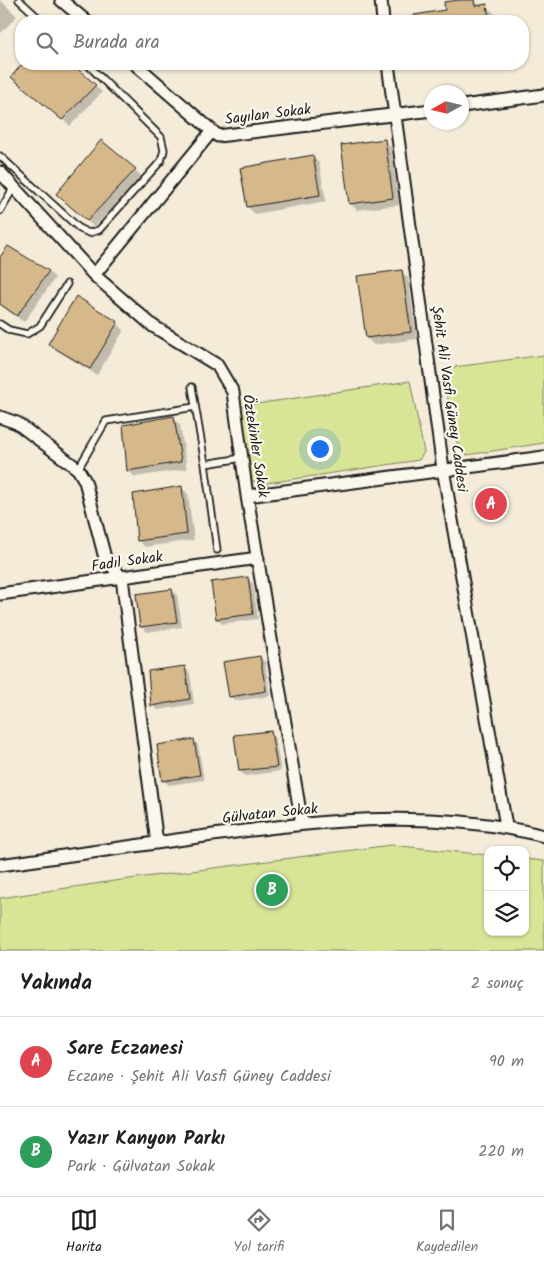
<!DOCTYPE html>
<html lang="tr">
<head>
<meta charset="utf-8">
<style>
  :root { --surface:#fff; --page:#f6f6f6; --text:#202124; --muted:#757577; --line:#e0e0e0; --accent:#1c1c1c }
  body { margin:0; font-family:Kalam,sans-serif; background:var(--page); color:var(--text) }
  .controls { position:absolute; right:15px; bottom:15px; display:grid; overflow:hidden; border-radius:10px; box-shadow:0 1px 4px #0004 }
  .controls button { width:45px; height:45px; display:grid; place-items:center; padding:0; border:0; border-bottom:1px solid var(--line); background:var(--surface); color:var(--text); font:25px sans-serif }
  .compass { position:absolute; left:424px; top:85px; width:45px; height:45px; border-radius:50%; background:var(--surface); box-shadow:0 1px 4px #0004; rotate:262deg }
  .you { position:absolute; left:319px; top:448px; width:18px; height:18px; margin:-12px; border:4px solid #fff; border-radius:50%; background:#1a73e8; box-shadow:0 0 0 8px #1a73e833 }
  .badge { display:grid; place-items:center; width:32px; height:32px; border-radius:50%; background:var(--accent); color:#fff; font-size:16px; font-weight:700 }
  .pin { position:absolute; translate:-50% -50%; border:2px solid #fff; box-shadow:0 1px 5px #0006 }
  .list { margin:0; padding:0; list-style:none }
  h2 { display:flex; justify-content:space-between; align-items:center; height:65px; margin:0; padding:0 20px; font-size:21px }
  h2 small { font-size:16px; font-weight:400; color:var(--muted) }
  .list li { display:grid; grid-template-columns:32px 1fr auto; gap:15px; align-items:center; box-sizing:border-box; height:90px; padding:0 20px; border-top:1px solid var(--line) }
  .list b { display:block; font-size:19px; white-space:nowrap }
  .list p { margin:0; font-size:16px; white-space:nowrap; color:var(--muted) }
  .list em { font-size:16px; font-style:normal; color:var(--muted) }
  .icon { flex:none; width:28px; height:28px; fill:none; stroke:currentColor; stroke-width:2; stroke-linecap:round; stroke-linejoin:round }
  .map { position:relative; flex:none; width:544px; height:951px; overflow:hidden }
  .search { position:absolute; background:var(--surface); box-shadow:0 1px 4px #0004; left:15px; right:15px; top:15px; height:55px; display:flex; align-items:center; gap:12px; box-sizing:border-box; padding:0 18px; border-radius:20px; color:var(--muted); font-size:19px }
  .sheet { height:245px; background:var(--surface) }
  nav { display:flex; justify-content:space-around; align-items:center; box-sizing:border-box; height:70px; border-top:1px solid var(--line); background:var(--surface); font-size:14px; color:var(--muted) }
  nav a { display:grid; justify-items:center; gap:2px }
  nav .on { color:var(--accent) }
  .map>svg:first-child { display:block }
  .green { fill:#d8e597; stroke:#7a805a }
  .shadow { fill:#0003 }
  .building { fill:#d6b98b; stroke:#1c1c1c }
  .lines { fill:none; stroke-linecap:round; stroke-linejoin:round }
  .lane-casing { stroke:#1c1c1c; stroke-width:9 }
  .street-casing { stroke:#1c1c1c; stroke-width:15 }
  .lane { stroke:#fbf7ec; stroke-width:5.5 }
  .street { stroke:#fbf7ec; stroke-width:11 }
  .labels { text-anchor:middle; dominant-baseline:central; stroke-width:4.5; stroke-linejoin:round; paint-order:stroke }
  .street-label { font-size:15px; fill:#1c1c1c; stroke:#fbf7ec }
</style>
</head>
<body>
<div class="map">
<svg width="544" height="951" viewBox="0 0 544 951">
  <rect width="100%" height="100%" fill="#f4ebd9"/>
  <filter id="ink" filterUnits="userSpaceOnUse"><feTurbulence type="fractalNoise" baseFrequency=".02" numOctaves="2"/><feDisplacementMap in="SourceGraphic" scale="10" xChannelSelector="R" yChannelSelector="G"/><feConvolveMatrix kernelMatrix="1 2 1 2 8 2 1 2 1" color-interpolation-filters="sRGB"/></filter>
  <g filter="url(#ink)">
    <path class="green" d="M544,355V443L467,455C444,434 449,397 447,368Z
      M410,381L424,452L419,460L261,484L250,480L236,407Z
      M391,845L488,855V932H525V859L544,861V951H0V898L114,881Z"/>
    <path class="shadow" d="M0,0L17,16L0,34Z
      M467,0H474L480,6L486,5L501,21H436L435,13L447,11Z
      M24,64H70L102,92L70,126L13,77Z
      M463,64H496V65L469,69Z
      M384,140L391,147L399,205L357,210L350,203Z
      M312,156L319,163L326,201L255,214L248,207Z
      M135,170L142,177L94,227L64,201Z
      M8,248L49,272L55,278L24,322L0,305V259Z
      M401,271L408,278L417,339L374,345L367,338L358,277Z
      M76,298L117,323L124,330L97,375L56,350L49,344Z
      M173,418L180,425L187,469L135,477L128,470Z
      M181,487L188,494L194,540L145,547L138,540Z
      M248,578L253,584L258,619L222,624L217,619Z
      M172,590L177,595L182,627L147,632L141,627L137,595Z
      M260,657L265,662L270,696L235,701L230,696Z
      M184,667L190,673L194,704L158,710L152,705Z
      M270,732L275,738L281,771L245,776L240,771Z
      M193,740L198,745L204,780L169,785L163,780Z"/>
    <path class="building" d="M459,0H474L475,6L487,4L489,21H415L414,15L445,10L444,2Z
      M22,64H72L96,85L62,120L11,77Z
      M385,139L393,198L349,204L341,145Z
      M101,140L136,169L87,221L56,194Z
      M313,155L320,195L247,207L240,168Z
      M8,246L49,271L17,316L0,304V257Z
      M402,270L411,332L366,338L357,276Z
      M76,296L118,322L90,369L48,344Z
      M174,416L181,462L127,471L123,425Z
      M182,486L187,534L137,541L133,494Z
      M248,577L253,614L216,619L211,582Z
      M172,589L177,622L140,627L136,594Z
      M260,656L266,691L229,697L223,662Z
      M185,666L190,699L151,706L148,671Z
      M271,731L277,767L239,771L234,735Z
      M194,739L200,775L162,781L157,745Z"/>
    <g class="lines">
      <defs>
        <path id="lane" d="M19,0L42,21
          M0,156L80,229L89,233L99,230L161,161L164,150L161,137L87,64
          M0,211L14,187
          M0,324L9,330L27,334L40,326L67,284
          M192,387L205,464
          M78,469L106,421L195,407
          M217,550L205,464L242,458"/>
        <path id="street" d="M61,0L86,21
          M381,0L383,21
          M135,64L218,136L432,110
          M388,64L443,469L506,826
          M462,106L544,95
          M0,172L94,275L153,326L217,365L233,392L247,496L302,824
          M94,275L212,131
          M0,417L17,423L78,469L85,481L105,558L122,578L157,843
          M247,496L544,457
          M0,594L258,558
          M0,865C64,856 127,847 191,838C307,822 429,806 544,836"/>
      </defs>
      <use href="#lane" class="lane-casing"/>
      <use href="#street" class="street-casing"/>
      <use href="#lane" class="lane"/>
      <use href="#street" class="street"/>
    </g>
  </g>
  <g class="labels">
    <g class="street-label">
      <text transform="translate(268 115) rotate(-7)">Sayılan Sokak</text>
      <text transform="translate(449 399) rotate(82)">Şehit Ali Vasfi Güney Caddesi</text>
      <text transform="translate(255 446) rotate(81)">Öztekinler Sokak</text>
      <text transform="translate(127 562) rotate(-8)">Fadıl Sokak</text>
      <text transform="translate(270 814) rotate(-6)">Gülvatan Sokak</text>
    </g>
  </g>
</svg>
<div class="controls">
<button><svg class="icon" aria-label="locate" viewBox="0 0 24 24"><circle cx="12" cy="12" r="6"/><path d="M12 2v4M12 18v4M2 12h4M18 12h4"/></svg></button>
<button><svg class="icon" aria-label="layers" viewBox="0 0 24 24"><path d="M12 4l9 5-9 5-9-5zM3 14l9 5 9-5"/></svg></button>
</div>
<svg class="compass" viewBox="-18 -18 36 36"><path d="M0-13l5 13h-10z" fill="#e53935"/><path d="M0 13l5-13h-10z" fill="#757577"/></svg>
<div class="you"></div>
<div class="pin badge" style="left:491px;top:504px;background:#e0444e">A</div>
<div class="pin badge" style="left:272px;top:890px;background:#2e9e5b">B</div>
<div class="search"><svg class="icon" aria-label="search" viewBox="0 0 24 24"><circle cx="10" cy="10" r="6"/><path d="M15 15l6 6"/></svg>Burada ara</div>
</div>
<section class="sheet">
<h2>Yakında<small>2 sonuç</small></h2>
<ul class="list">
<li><span class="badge" style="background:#e0444e">A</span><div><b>Sare Eczanesi</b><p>Eczane · Şehit Ali Vasfi Güney Caddesi</p></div><em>90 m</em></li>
<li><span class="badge" style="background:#2e9e5b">B</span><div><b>Yazır Kanyon Parkı</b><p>Park · Gülvatan Sokak</p></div><em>220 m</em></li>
</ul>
</section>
<nav>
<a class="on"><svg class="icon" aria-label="map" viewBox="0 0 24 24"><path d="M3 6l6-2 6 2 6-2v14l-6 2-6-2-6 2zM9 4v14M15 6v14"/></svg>Harita</a>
<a><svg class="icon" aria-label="directions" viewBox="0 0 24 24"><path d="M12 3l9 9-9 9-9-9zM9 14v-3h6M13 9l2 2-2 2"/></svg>Yol tarifi</a>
<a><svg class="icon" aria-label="saved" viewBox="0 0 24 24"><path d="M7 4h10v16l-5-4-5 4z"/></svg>Kaydedilen</a>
</nav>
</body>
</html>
